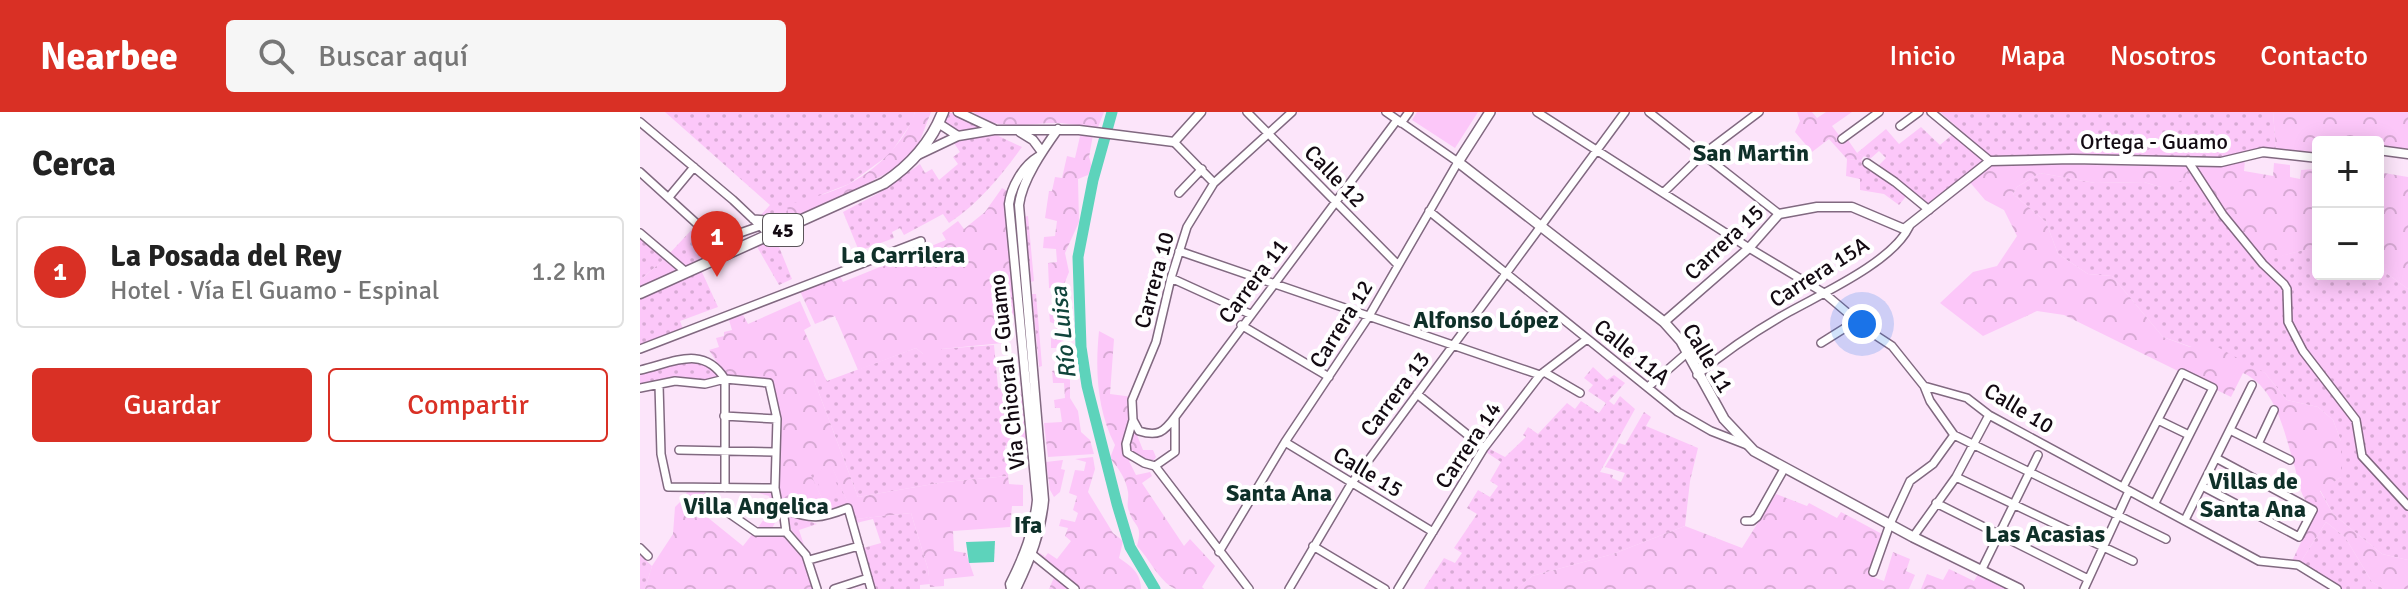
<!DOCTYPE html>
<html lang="es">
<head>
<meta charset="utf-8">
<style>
  :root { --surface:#fff; --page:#f6f6f6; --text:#222; --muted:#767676; --line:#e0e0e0; --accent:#d93025 }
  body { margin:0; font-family:Signika,sans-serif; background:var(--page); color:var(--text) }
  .controls { position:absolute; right:24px; top:24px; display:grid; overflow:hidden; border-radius:8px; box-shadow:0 4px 20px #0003 }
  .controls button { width:72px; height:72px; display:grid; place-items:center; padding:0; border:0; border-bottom:2px solid var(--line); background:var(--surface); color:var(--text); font:40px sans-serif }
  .you { position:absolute; left:1222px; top:212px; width:28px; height:28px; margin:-20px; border:6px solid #fff; border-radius:50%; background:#1a73e8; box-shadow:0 0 0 12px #1a73e833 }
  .badge { display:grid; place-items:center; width:52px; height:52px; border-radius:50%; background:var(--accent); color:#fff; font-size:26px; font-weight:700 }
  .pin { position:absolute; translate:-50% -66px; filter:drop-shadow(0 2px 4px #0008) }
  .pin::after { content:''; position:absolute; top:42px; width:28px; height:24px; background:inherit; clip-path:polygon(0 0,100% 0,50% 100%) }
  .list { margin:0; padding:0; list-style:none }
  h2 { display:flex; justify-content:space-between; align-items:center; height:104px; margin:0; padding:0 32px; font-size:34px }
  h2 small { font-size:26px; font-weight:400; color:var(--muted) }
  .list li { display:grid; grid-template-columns:52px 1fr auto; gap:24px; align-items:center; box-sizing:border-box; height:112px; margin:0 16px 16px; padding:0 16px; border:2px solid var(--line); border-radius:8px }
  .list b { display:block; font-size:30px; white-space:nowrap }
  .list p { margin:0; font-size:26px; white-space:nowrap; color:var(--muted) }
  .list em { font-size:26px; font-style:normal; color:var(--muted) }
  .actions { display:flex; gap:16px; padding:24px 32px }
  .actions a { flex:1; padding:18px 0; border:2px solid var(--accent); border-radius:8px; text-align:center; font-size:28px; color:var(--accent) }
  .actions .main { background:var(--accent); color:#fff }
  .icon { flex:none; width:44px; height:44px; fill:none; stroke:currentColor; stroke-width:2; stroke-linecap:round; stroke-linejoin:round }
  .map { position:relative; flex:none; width:1768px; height:477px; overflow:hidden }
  header { display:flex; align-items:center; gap:48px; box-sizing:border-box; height:112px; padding:0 40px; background:var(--accent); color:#fff }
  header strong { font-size:38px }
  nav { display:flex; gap:44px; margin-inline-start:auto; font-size:28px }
  .search { width:560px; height:72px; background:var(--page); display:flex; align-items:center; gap:20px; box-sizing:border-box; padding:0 28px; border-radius:8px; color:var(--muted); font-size:30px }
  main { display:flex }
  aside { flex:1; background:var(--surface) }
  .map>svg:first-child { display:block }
  .grass { fill:url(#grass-dots) }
  .forest { fill:url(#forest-crowns) }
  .green { fill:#fcc7f9 }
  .water { fill:#5dd3bb }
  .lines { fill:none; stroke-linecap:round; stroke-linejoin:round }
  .river { stroke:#5dd3bb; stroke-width:11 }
  .minor-casing { stroke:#816980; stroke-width:10 }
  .tertiary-casing { stroke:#816980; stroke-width:11 }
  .secondary-casing { stroke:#816980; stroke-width:12 }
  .primary-casing { stroke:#816980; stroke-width:13 }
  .minor { stroke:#fff; stroke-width:7 }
  .tertiary { stroke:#fff; stroke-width:8 }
  .secondary { stroke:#fff; stroke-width:9 }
  .primary { stroke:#fff; stroke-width:10 }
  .labels { text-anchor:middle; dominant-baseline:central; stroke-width:8; stroke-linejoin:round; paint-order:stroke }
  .shield { fill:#fff; stroke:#5a5459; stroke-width:2 }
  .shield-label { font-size:20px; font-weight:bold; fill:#130a12 }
  .street-label { font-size:22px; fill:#130a12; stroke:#fff }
  .neighbourhood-label { font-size:24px; font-weight:bold; fill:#0f3029; stroke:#fff }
  .water-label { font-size:24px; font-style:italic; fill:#10453b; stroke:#fff }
</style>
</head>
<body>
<header>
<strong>Nearbee</strong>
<div class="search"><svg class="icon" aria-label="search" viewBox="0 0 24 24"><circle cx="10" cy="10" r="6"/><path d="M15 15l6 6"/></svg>Buscar aquí</div>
<nav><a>Inicio</a><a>Mapa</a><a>Nosotros</a><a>Contacto</a></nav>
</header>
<main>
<aside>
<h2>Cerca<small></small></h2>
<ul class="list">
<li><span class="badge">1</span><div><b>La Posada del Rey</b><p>Hotel · Vía El Guamo - Espinal</p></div><em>1.2 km</em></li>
</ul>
<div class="actions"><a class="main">Guardar</a><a>Compartir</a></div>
</aside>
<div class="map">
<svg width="1768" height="477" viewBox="0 0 1768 477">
  <defs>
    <pattern id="grass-dots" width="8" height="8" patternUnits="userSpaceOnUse" patternTransform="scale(2)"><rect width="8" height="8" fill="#fcc7f9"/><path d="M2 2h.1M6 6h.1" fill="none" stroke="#d7aad4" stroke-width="1.8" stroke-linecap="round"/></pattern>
    <pattern id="forest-crowns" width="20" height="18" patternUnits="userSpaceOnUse" patternTransform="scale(2)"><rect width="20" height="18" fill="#fcc7f9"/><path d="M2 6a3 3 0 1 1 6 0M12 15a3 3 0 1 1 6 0" fill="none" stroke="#d7aad4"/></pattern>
  </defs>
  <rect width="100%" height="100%" fill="#fce5fa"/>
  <path class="grass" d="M25,0H275L272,10L250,42L209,72L183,82L149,107L118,106L130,93Z
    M309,0L344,16L319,22L303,11Z
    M1300,0H1633L1636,38L1582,48L1352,46Z
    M1281,15L1300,33L1313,22L1346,49L1288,92L1252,62L1237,55L1246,46L1239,39L1230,47L1217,41L1246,17L1259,32Z
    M350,20L382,35C361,64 339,91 309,111L303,102L264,123L260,116L252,120L254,126L219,139L203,100L239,81L280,52L285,61L292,57L299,68L318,52L313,45L320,40L314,31L326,25Z
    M1207,47L1221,48L1268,82L1259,93L1244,82L1220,78V67L1206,64Z
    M1552,52L1623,148L1668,137L1678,138V162H1738V155L1768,177V448L1742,442L1693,402L1680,378L1701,365V329L1693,308L1678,295L1647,288L1625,261L1523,225L1472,164L1448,162L1418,142L1406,110L1373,82L1377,75L1400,61L1455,71L1504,70L1520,75Z
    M388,104L394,169L391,170L383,111V105Z
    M57,112L84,139L47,158L29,142Z
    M0,124L26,146L0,168Z
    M135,125L152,167L139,173L116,133Z
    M61,158L78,195L40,209L43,217L0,234V184Z
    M392,182H396L402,254L399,255Z
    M354,233L358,275L368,283L385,282L391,337L377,339L375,333L365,334L368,364L305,370L218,385L174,268L183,262L187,269L276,236L283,242L300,237Z
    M53,248L66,251L82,266L0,274V261L34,251Z
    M953,255L967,268L974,263L985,271L969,289L974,293L980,284L995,297L960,360L973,363L972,366L981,370L985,361L965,355L979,331L985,333L1004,300L1011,305L1006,314L1058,336L1050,369L1045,414L973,442L892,464L877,477H784L804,446L815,451L822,441L814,436L837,402L827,396L838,378L850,385L858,374L850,369L861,350L846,340L848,336L865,345L886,325L883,323L888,315L898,322L927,291L935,297L941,289L959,301L966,291L948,279L953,273L944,266Z
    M191,352L209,393L188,399L170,362Z
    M146,401L177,412L159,418L164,433L152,419Z
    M271,401L288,457L290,472L280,473V477H235L223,436L241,431L233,407L216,411L215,407Z
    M1686,410L1705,425L1732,470L1744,477H1701L1660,451Z
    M0,443L12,454L5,477H0Z"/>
  <path class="forest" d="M275,0H291L276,39L260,54L160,108L149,107L147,93C167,87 188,82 207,73C235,59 266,30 275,0Z
    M333,0H464L458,15C445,14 432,12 420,11C390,10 357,21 333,0Z
    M1157,0H1172L1177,6L1186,0H1212L1192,14L1204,30L1208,28L1217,41L1224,44L1221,48L1207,47L1189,27L1172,40L1155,20L1160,9Z
    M1633,0H1768V37L1738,33V30H1678V43L1636,38Z
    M441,20L453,23L449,45L452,55L448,63L438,67L439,110L425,141L429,160L423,175L425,205L418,217L419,223L428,235L425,240L430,265V286L438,299L441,320L450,328L454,342L408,345L404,311L422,310L420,296H415L414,288L425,286L424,271H413L412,259L422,257L421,236H411V223L417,222L415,212L410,210L409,198H417L418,178L409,176L408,151L417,150L416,137L403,136L404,125L415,124L417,109L405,106L409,79H412L415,65L422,66L427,44L435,46Z
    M1605,48L1604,59L1633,64L1634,51L1650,53V65L1660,67L1661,58L1674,57L1673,67H1678V138L1668,137L1623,149L1552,52Z
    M1354,51L1498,54L1546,51L1549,55L1544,68L1520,75L1504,70L1455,71L1400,61L1377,75L1373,82L1406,110L1418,142L1448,162L1472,164L1523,225L1550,235L1570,231L1625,261L1647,288L1678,295L1693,308L1701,329V365L1680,379L1693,402L1742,442L1768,448V477H1744L1732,470L1705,425L1686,410L1660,451L1652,449L1676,399C1660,387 1660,374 1655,356C1645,323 1637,276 1603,261L1591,285L1424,203L1397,199L1343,224L1300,191L1333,160L1357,154L1377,124L1364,98L1345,88L1328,68Z
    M1738,60L1768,65V177L1738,155Z
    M362,76L369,80L366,107L377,203L360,205L363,231L301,237L302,249L294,254L286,251L283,242L276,236L218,258L195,204L175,212L160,179L199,162L203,170L306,128L302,121L318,109L324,117L345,100Z
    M26,146L43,160L0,180V168Z
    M160,189L171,214L164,218L184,263L174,268L218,385L305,370L368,364L369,372L383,373V394H372L370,415L313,419L314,439L326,441L334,464L304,467V474L290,475L288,457L271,401L215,407L191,353L171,363L188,399C170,407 155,398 140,389L136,374L139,306L130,270L87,266L69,238L79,235L76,226L84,224V220L92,218L89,208L103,203L108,212Z
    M459,219L474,227L470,282L493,285L497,323L503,338H513L516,345L514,348L501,347L489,349L496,363L510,360L512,364L502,371L544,434L550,427L575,454L562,475L564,477C556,477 546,477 537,477C522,474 509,446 497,434C503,411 495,417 489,399C486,394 489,386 488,380C486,366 478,356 470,346L475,333C457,298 455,258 459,219Z
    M453,345L455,357L448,380L473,421L483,429L479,446C491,454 501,461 501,477H409L416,461L397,448L400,441L405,445L408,441L417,447L431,429L425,424L428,416L419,414L421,407L435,410L438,401L433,398L437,384L429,381L435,358L444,359L446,350L435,347Z
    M423,348L421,357L425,358L420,380L414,385L410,378L406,350Z
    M47,377H66V385L64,384L56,396L103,434L114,420C123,424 131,421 140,424C164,430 169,457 175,477H5L12,454L33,422L35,395L46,384Z
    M133,379L141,400L131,418L117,417L133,394L129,384L115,380Z
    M1136,382L1167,394L1169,391L1197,406L1201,400L1242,422L1234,442L1230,464L1244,469L1253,440L1270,447L1266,459L1275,463L1269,477H877L892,464L973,442L1045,414L1102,436Z
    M1309,457L1334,469L1338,462L1368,477H1281L1287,462L1303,468Z"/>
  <path class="green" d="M777,0H838L815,36L772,8Z
    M189,356L200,379L185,386L174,363Z"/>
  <path class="water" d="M355,429L354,450L329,451L326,430Z"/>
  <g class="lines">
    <path class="river" d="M472,0L453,68L438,145L441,235L447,274L477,392L490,435L515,477"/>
    <defs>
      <path id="minor" d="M607,0L758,153
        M897,0L1109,136L1184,181L1229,219L1252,234L1284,274L1327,286L1349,303L1619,449L1658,453L1697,477
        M1009,0L1139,102
        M1291,0L1350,49
        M0,10L93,88L130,123
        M761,11L769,0
        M1260,14L1279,0
        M1202,27L1239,0
        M534,30L574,71
        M1548,49L1583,103L1623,152L1644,172L1647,177L1648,210L1663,239L1716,308L1722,344L1768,394
        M1227,51L1255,70L1289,98
        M0,60L88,140
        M1024,80L1062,43L1119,0
        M539,81L562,57
        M29,85L54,55
        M789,99L1038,300L1071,319L1107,333
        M113,107L153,110
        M0,121L46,160
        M77,129L120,114
        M539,139L900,263
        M531,166L610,202
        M601,213L689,265
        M1181,231L1216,209
        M0,237L281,129
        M0,258C32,251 63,232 85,267V376
        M904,260L940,281
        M1057,263C1086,239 1117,218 1149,200C1183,181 1252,150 1269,115
        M19,273L21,342L28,375L135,376
        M1284,274L1290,289L1314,323L1526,427
        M1008,275L1048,240
        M0,276L35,269L65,272L85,267L129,271L137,307L135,376L138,392L143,397L146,420L166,443L177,477
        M777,282L844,336
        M84,304L137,307
        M535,305C524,320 518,325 499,319L493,308L492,288L516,230L531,166L547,115L574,71L652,0
        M493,308L486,332L487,341L504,351L515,354
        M1518,308L1549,323
        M1590,318L1650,348
        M645,330L793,420
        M1618,332L1634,298
        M39,338L135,340
        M515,354L535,340V305L757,8
        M515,354L609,477
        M1316,365L1493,449
        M1562,374L1659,425L1673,398L1576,346
        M1483,375L1542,261L1573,276L1515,391
        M67,386L116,420H146
        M1296,391L1448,467
        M143,397C172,408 180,407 208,396L231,477
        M1545,408L1612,273
        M1105,409H1112L1117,405L1144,357
        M1273,425L1316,365L1349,303
        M673,434L745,477
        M0,436L8,444
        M579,440L645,330L729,204L818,50L746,0
        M393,443L435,477
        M169,448L219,434
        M1341,459L1398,343
        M1233,460L1250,412L1270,369L1293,352L1314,323
        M194,477L228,466
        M649,477L711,372L985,0
        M758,477L844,336L900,263L947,227
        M1444,477L1489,379"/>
      <path id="tertiary" d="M318,0L354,17
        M298,11L318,24
        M380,20L393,28L402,40
        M1738,38L1768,42
        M278,43L318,24L354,18H439L534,30L561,0
        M1024,210L1109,136L1139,102L1177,95H1212L1264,117L1350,49L1432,47L1581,50L1623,40L1678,46
        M371,477L370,472C384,444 394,419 397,388L369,92C371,75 383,54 398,45
        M372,477L377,475C391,446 401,420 404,388L379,93C382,68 403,38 418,17"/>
      <path id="secondary" d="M850,0L818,50L1024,210L1041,229L1084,307L1114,339L1273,425L1379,477"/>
      <path id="primary" d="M0,181L244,71C271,53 291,31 303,0"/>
    </defs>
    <use href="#minor" class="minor-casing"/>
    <use href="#tertiary" class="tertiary-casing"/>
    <use href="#secondary" class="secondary-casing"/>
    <use href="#primary" class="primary-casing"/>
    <use href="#minor" class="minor"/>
    <use href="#tertiary" class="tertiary"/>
    <use href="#secondary" class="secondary"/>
    <use href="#primary" class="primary"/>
  </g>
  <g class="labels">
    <rect class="shield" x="123" y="102" width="40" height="32" rx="6"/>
    <g class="shield-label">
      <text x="143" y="118">45</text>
    </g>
    <g class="street-label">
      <text x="1514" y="29">Ortega - Guamo</text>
      <text transform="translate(695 64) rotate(46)">Calle 12</text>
      <text transform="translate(1084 130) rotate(-43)">Carrera 15</text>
      <text transform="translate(1179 160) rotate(-32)">Carrera 15A</text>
      <text transform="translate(514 168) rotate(-75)">Carrera 10</text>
      <text transform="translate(613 169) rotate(-53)">Carrera 11</text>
      <text transform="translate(701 212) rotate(-58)">Carrera 12</text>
      <text transform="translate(992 240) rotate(39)">Calle 11A</text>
      <text transform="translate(1068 246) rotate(59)">Calle 11</text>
      <text transform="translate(367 260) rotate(-96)">Vía Chicoral - Guamo</text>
      <text transform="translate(755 282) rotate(-53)">Carrera 13</text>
      <text transform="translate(1379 296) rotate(31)">Calle 10</text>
      <text transform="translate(828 333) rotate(-56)">Carrera 14</text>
      <text transform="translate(728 360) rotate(31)">Calle 15</text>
    </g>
    <g class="neighbourhood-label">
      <text x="1111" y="41">San Martin</text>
      <text x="263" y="143">La Carrilera</text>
      <text x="846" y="208">Alfonso López</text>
      <text x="1613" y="369">Villas de<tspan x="1613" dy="28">Santa Ana</tspan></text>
      <text x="639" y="381">Santa Ana</text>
      <text x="116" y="394">Villa Angelica</text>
      <text x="388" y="413">Ifa</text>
      <text x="1405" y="422">Las Acasias</text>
    </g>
    <g class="water-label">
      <text transform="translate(423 221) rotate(-96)">Río Luisa</text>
    </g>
  </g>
</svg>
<div class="controls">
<button>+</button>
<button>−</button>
</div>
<div class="you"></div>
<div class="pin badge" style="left:77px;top:165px">1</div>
</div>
</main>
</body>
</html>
